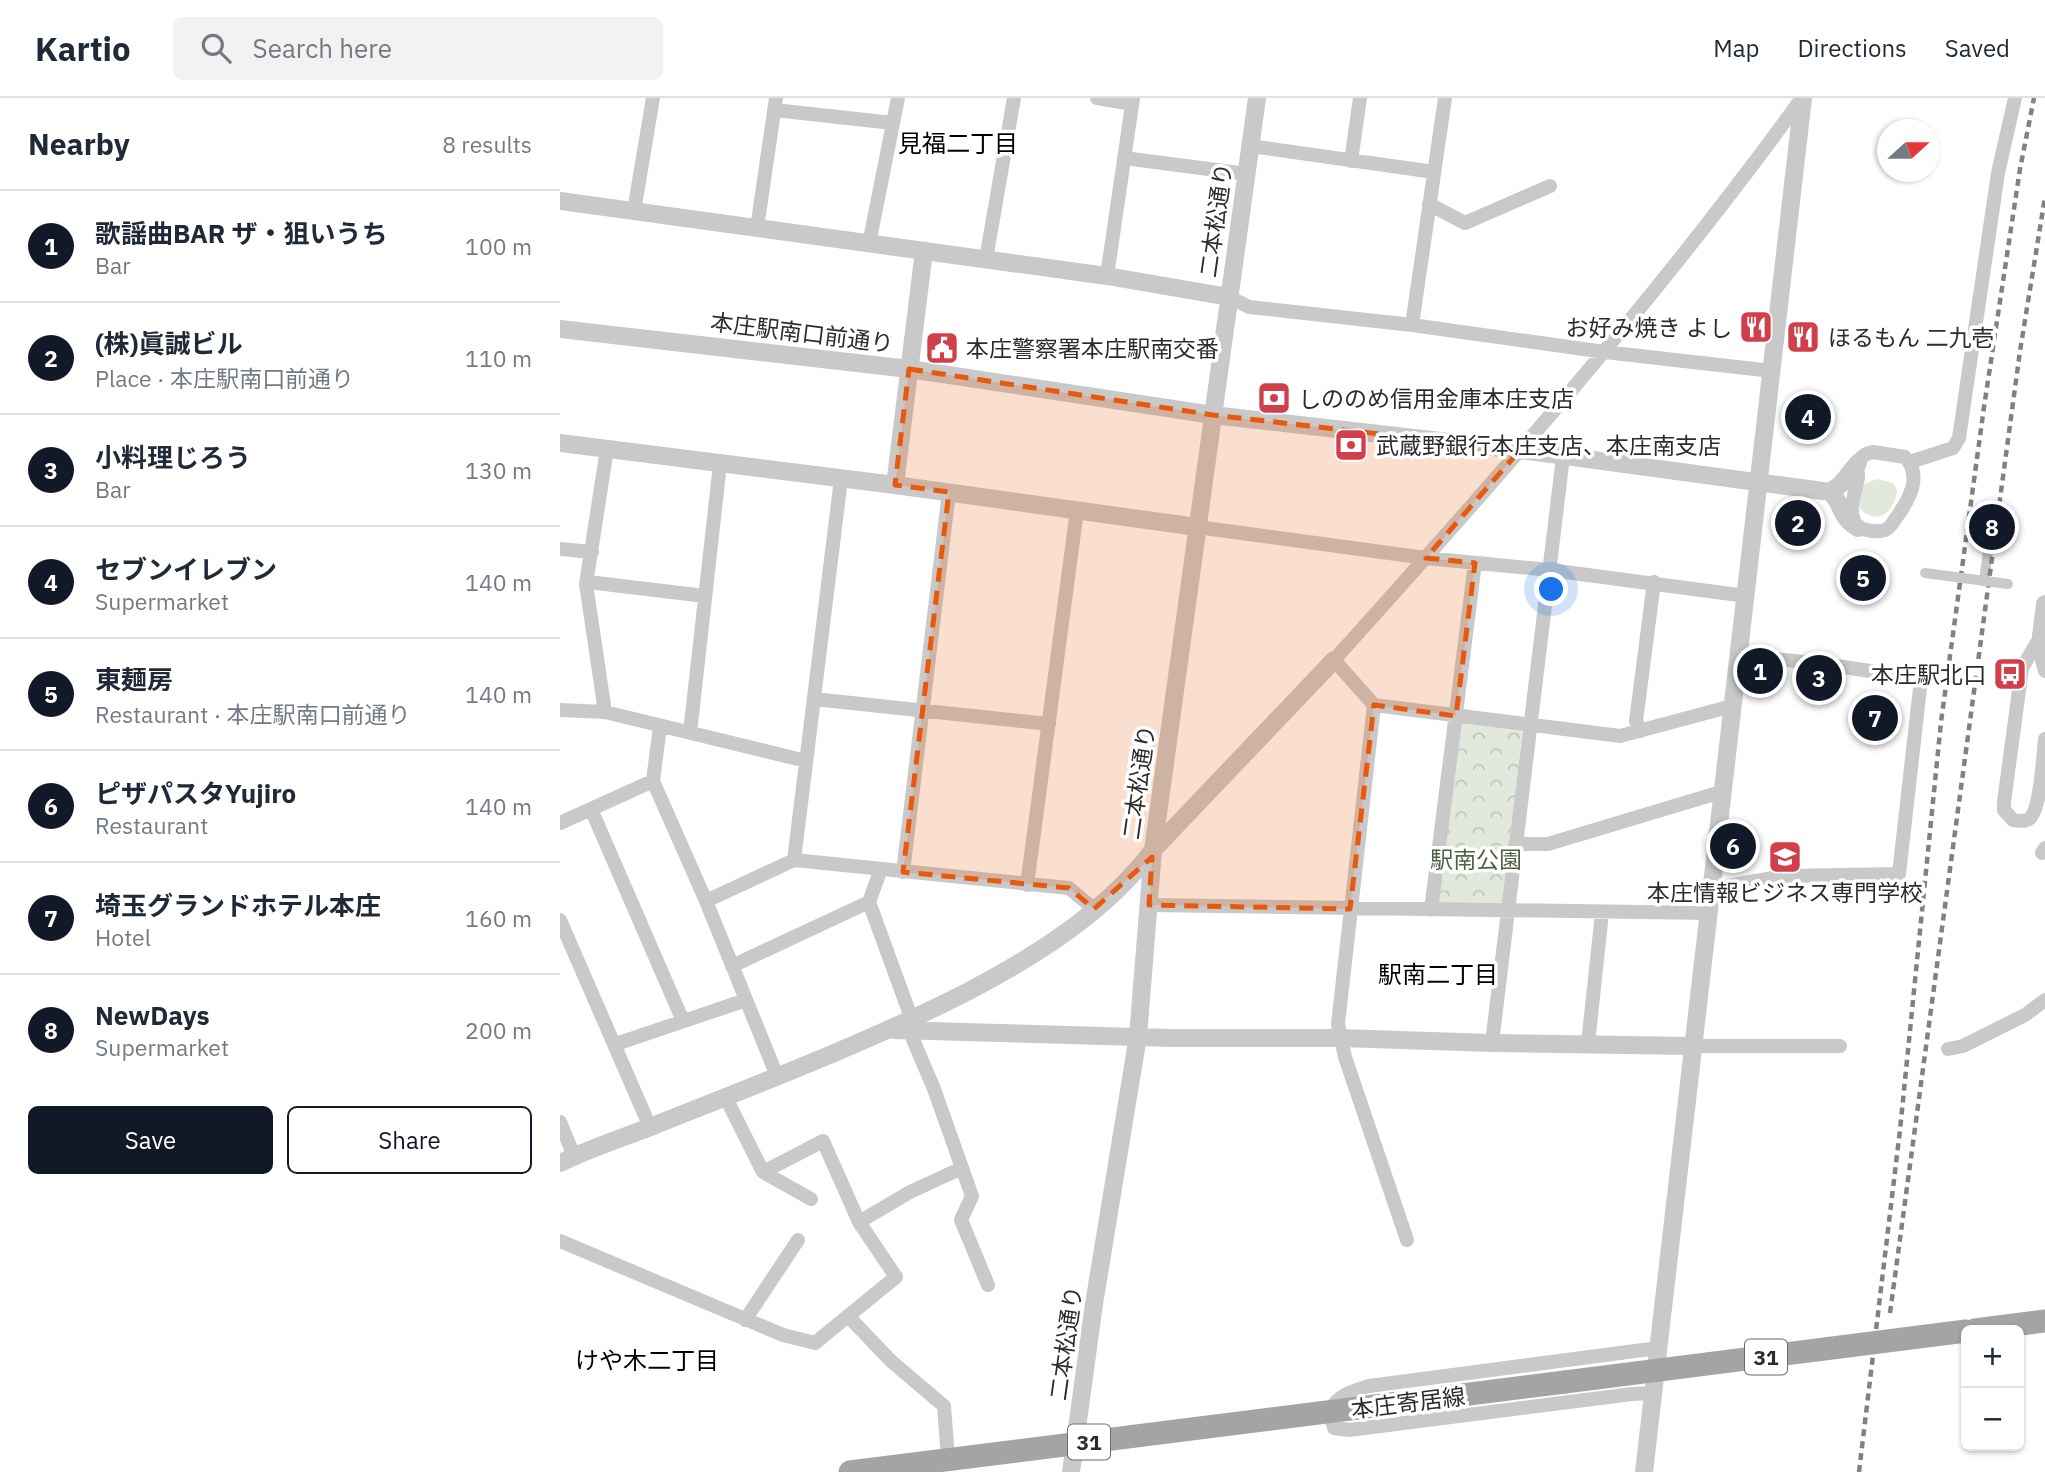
<!DOCTYPE html>
<html lang="en">
<head>
<meta charset="utf-8">
<style>
  :root { --surface:#fff; --page:#f2f2f3; --text:#1f2937; --muted:#747a83; --line:#e0e1e3; --accent:#111827 }
  body { margin:0; font-family:"IBM Plex Sans","Noto Sans JP",sans-serif; background:var(--page); color:var(--text) }
  .controls { position:absolute; right:21px; bottom:21px; display:grid; overflow:hidden; border-radius:10px; box-shadow:0 2px 5px #0004 }
  .controls button { width:63px; height:63px; display:grid; place-items:center; padding:0; border:0; border-bottom:2px solid var(--line); background:var(--surface); color:var(--text); font:35px sans-serif }
  .compass { position:absolute; left:1317px; top:21px; width:63px; height:63px; border-radius:50%; background:var(--surface); box-shadow:0 2px 5px #0004; rotate:69deg }
  .you { position:absolute; left:992px; top:492px; width:24px; height:24px; margin:-18px; border:5px solid #fff; border-radius:50%; background:#1a73e8; box-shadow:0 0 0 10px #1a73e833 }
  .badge { display:grid; place-items:center; width:46px; height:46px; border-radius:50%; background:var(--accent); color:#fff; font-size:23px; font-weight:700 }
  .pin { position:absolute; translate:-50% -50%; border:4px solid #fff; box-shadow:0 2px 7px #0006 }
  .list { margin:0; padding:0; list-style:none }
  h2 { display:flex; justify-content:space-between; align-items:center; height:91px; margin:0; padding:0 28px; font-size:30px }
  h2 small { font-size:23px; font-weight:400; color:var(--muted) }
  .list li { display:grid; grid-template-columns:46px 1fr auto; gap:21px; align-items:center; box-sizing:border-box; height:112px; padding:0 28px; border-top:2px solid var(--line) }
  .list b { display:block; font-size:26px; white-space:nowrap }
  .list p { margin:0; font-size:23px; white-space:nowrap; color:var(--muted) }
  .list em { font-size:23px; font-style:normal; color:var(--muted) }
  .actions { display:flex; gap:14px; padding:21px 28px }
  .actions a { flex:1; padding:16px 0; border:2px solid var(--accent); border-radius:10px; text-align:center; font-size:24px; color:var(--accent) }
  .actions .main { background:var(--accent); color:#fff }
  .icon { flex:none; width:38px; height:38px; fill:none; stroke:currentColor; stroke-width:2; stroke-linecap:round; stroke-linejoin:round }
  .map { position:relative; flex:none; width:1485px; height:1374px; overflow:hidden }
  header { display:flex; align-items:center; gap:42px; box-sizing:border-box; height:98px; padding:0 35px; background:var(--surface); border-bottom:2px solid var(--line) }
  header strong { font-size:33px }
  nav { display:flex; gap:38px; margin-inline-start:auto; font-size:24px }
  .search { width:490px; height:63px; background:var(--page); display:flex; align-items:center; gap:18px; box-sizing:border-box; padding:0 24px; border-radius:10px; color:var(--muted); font-size:26px }
  main { display:flex }
  aside { flex:1; background:var(--surface) }
  .map>svg:first-child { display:block }
  .grass { fill:#e2e8db }
  .forest { fill:url(#forest-crowns) }
  .lines { fill:none; stroke-linecap:round; stroke-linejoin:round }
  .pedestrian { stroke:#c9c9c9; stroke-width:10 }
  .minor { stroke:#c9c9c9; stroke-width:14 }
  .tertiary { stroke:#c9c9c9; stroke-width:18 }
  .primary { stroke:#a4a4a4; stroke-width:23 }
  .rail { stroke:#818181; stroke-width:4.5; stroke-dasharray:7 5; stroke-linecap:butt }
  .pedestrian-bridge { stroke:#c9c9c9; stroke-width:10 }
  .primary-bridge { stroke:#a4a4a4; stroke-width:23 }
  .marked { fill:#e8590c; fill-opacity:0.2; stroke:#e8590c; stroke-width:5; stroke-dasharray:14 9; stroke-linejoin:round }
  .labels { text-anchor:middle; dominant-baseline:central; stroke-width:7; stroke-linejoin:round; paint-order:stroke }
  .shield { fill:#fff; stroke:#6b6b6b; stroke-width:2 }
  .shield-label { font-size:21px; font-weight:bold; fill:#2c2c2c }
  .street-label { font-size:23px; fill:#2c2c2c; stroke:#fff }
  .poi-label { font-size:23px; fill:#2c2c2c; stroke:#fff; text-anchor:start }
  .park-label { font-size:23px; fill:#4f623f; stroke:#fff }
  .neighbourhood-label { font-size:24px; fill:#000; stroke:#fff }
</style>
</head>
<body>
<header>
<strong>Kartio</strong>
<div class="search"><svg class="icon" aria-label="search" viewBox="0 0 24 24"><circle cx="10" cy="10" r="6"/><path d="M15 15l6 6"/></svg>Search here</div>
<nav><a>Map</a><a>Directions</a><a>Saved</a></nav>
</header>
<main>
<aside>
<h2>Nearby<small>8 results</small></h2>
<ul class="list">
<li><span class="badge">1</span><div><b>歌謡曲BAR ザ・狙いうち</b><p>Bar</p></div><em>100 m</em></li>
<li><span class="badge">2</span><div><b>(株)眞誠ビル</b><p>Place · 本庄駅南口前通り</p></div><em>110 m</em></li>
<li><span class="badge">3</span><div><b>小料理じろう</b><p>Bar</p></div><em>130 m</em></li>
<li><span class="badge">4</span><div><b>セブンイレブン</b><p>Supermarket</p></div><em>140 m</em></li>
<li><span class="badge">5</span><div><b>東麺房</b><p>Restaurant · 本庄駅南口前通り</p></div><em>140 m</em></li>
<li><span class="badge">6</span><div><b>ピザパスタYujiro</b><p>Restaurant</p></div><em>140 m</em></li>
<li><span class="badge">7</span><div><b>埼玉グランドホテル本庄</b><p>Hotel</p></div><em>160 m</em></li>
<li><span class="badge">8</span><div><b>NewDays</b><p>Supermarket</p></div><em>200 m</em></li>
</ul>
<div class="actions"><a class="main">Save</a><a>Share</a></div>
</aside>
<div class="map">
<svg width="1485" height="1374" viewBox="0 0 1485 1374">
  <defs>
    <pattern id="forest-crowns" width="20" height="18" patternUnits="userSpaceOnUse" patternTransform="scale(1.75)"><rect width="20" height="18" fill="#e2e8db"/><path d="M2 6a3 3 0 1 1 6 0M12 15a3 3 0 1 1 6 0" fill="none" stroke="#c2c7bc"/></pattern>
  </defs>
  <rect width="100%" height="100%" fill="#fff"/>
  <path class="grass" d="M1317,381L1333,385L1337,392C1335,412 1319,429 1300,411L1298,393L1304,386Z"/>
  <path class="forest" d="M902,624L960,632L962,635L945,799L940,807L880,809L877,801L898,627Z"/>
  <g class="lines">
    <path class="pedestrian" d="M1424,483L1430,438"/>
    <path class="minor" d="M537,0L572,6
      M214,12L333,25
      M691,48L874,74
      M564,60L687,76
      M791,63L800,0
      M869,106L905,125L990,88
      M74,113L93,0
      M197,130L216,0
      M309,146L338,0
      M426,161L454,0
      M547,178L573,0
      M669,199L689,209L852,227L1045,254L1212,273
      M852,227L885,0
      M1313,354L1345,359C1363,378 1349,402 1336,420C1333,424 1331,429 1325,432C1317,435 1306,432 1298,430C1286,414 1295,397 1298,380C1298,374 1296,368 1299,363C1302,357 1307,355 1313,354Z
      M1350,364L1393,350L1399,340L1438,75L1455,0
      M637,429L866,460L990,472L1186,498
      M0,451L32,454
      M28,484L145,498
      M1481,538L1462,570L1444,704V712L1453,722C1458,723 1464,724 1469,721C1481,712 1483,657 1485,641
      M1481,539L1482,562L1485,573
      M254,601L489,626
      M814,607L778,926L785,959L847,1142
      M1172,608L1060,638L814,607L774,562C937,381 1099,198 1242,0
      M0,612L45,614L246,663
      M45,614L26,486L47,351
      M100,628L93,683L146,803L217,978
      M1081,633L1076,623L1094,484
      M130,635L160,366
      M31,711L123,923
      M0,725L93,683
      M955,746H988L1161,694
      M1482,755L1485,750
      M234,762L281,381
      M321,771L309,804L352,922
      M343,774L389,394
      M467,787L517,412
      M1151,791L1224,778L1339,776L1361,581L1271,567L1179,557
      M146,803L234,762L509,790L534,811
      M589,807L1149,815
      M871,812L915,465
      M0,822L90,1029
      M172,868L309,804
      M349,932L374,991L412,1098L401,1122L428,1187
      M932,945L1003,359
      M1028,945L1042,815
      M56,946L186,902
      M1132,948H1280
      M1388,951L1403,948L1465,917L1485,902
      M0,1024L14,1058
      M203,1074L251,1101
      M299,1124L350,1094L402,1070
      M0,1143L223,1237L255,1245L336,1179L299,1124L263,1043L203,1074L165,998
      M288,1218L331,1263L384,1308L388,1361
      M185,1222L238,1142
      M1093,1295L1072,1296L789,1332L774,1330L769,1314C777,1297 792,1293 809,1288L1098,1250"/>
    <path class="tertiary" d="M0,103L547,178L669,199
      M0,231L349,271L653,317L960,352L1270,394
      M0,345L335,387L637,429
      M335,387L364,153
      M1270,394C1284,407 1278,418 1298,430
      M1270,394L1281,386L1298,365
      M1481,538L1485,506
      M334,932L612,940H780L932,945L1132,948
      M0,1065C30,1050 62,1040 93,1028C198,986 304,946 405,895C474,859 545,815 593,752L774,562
      M511,1374L534,1206L578,938L593,752L697,0
      M1084,1374L1243,0"/>
    <path class="primary" d="M1415,1232L1485,1223
      M290,1374L1005,1284"/>
    <path class="rail" d="M1330,1215L1460,253L1485,99
      M1299,1374L1340,1032L1381,624L1424,309L1460,71L1474,0"/>
    <path class="pedestrian-bridge" d="M1365,475L1448,486"/>
    <path class="primary-bridge" d="M1005,1284L1406,1233"/>
  </g>
  <path class="marked" d="M349,271L653,317L960,352L866,460L915,465L896,618L814,607L790,811L589,807L592,759L534,811L509,790L343,774L389,394L335,387Z"/>
  <defs>
    <symbol id="restaurant-square" viewBox="-11 -11 22 22"><rect x="-9" y="-9" width="18" height="18" rx="4" fill="#d1404a" stroke="#fff"/><path d="M-5-6h1v4h1v-4h1v4h1v-4h1v5L-1.5 .5V6h-2V.5L-5-1ZM5-6V6H3V1.5H1.5Q1.5-4 5-6Z" fill="#fff"/></symbol>
    <symbol id="civic-square" viewBox="-11 -11 22 22"><rect x="-9" y="-9" width="18" height="18" rx="4" fill="#d1404a" stroke="#fff"/><path d="M-.6-6.5H3V-4.5H.6V-3L4-1V1h2V6H-6V1h2V-1L-.6-3ZM-1.2 2.5V6h2.4V2.5Z" fill="#fff"/></symbol>
    <symbol id="bank-square" viewBox="-11 -11 22 22"><rect x="-9" y="-9" width="18" height="18" rx="4" fill="#d1404a" stroke="#fff"/><path d="M-6-4H6V4H-6ZM0-2.3a2.3 2.3 0 1 0 0 4.6a2.3 2.3 0 1 0 0-4.6Z" fill="#fff"/></symbol>
    <symbol id="bus-square" viewBox="-11 -11 22 22"><rect x="-9" y="-9" width="18" height="18" rx="4" fill="#d1404a" stroke="#fff"/><path d="M-5-6H5V4H4V6H2V4H-2V6H-4V4H-5ZM-3.5-4V0h7V-4ZM-3.5 1.2v1.5H-2V1.2ZM2 1.2v1.5H3.5V1.2Z" fill="#fff"/></symbol>
    <symbol id="university-square" viewBox="-11 -11 22 22"><rect x="-9" y="-9" width="18" height="18" rx="4" fill="#d1404a" stroke="#fff"/><path d="M0-5L7-2L0 1L-7-2ZM-4 1L0 2.5L4 1V4Q0 6-4 4Z" fill="#fff"/></symbol>
  </defs>
  <g fill-rule="evenodd">
    <use href="#restaurant-square" x="1177" y="210" width="38" height="38"/>
    <use href="#restaurant-square" x="1224" y="220" width="38" height="38"/>
    <use href="#civic-square" x="363" y="231" width="38" height="38"/>
    <use href="#bank-square" x="695" y="281" width="38" height="38"/>
    <use href="#bank-square" x="772" y="328" width="38" height="38"/>
    <use href="#bus-square" x="1431" y="557" width="38" height="38"/>
    <use href="#university-square" x="1206" y="740" width="38" height="38"/>
  </g>
  <g class="labels">
    <g class="shield">
      <rect x="1185" y="1241.5" width="42" height="35" rx="5"/>
      <rect x="508" y="1326.5" width="42" height="35" rx="5"/>
    </g>
    <g class="shield-label">
      <text x="1206" y="1259">31</text>
      <text x="529" y="1344">31</text>
    </g>
    <g class="street-label">
      <text transform="translate(655 122) rotate(-82)">二本松通り</text>
      <text transform="translate(242 234) rotate(7)">本庄駅南口前通り</text>
      <text transform="translate(578 684) rotate(-82)">二本松通り</text>
      <text transform="translate(505 1245) rotate(-82)">二本松通り</text>
      <text transform="translate(848 1304) rotate(-7)">本庄寄居線</text>
    </g>
    <g class="poi-label">
      <text x="1172" y="229" text-anchor="end">お好み焼き よし</text>
      <text x="1268" y="239">ほるもん 二九壱</text>
      <text x="406" y="250">本庄警察署本庄駅南交番</text>
      <text x="738" y="300">しののめ信用金庫本庄支店</text>
      <text x="816" y="347">武蔵野銀行本庄支店、本庄南支店</text>
      <text x="1426" y="576" text-anchor="end">本庄駅北口</text>
      <text x="1225" y="794" text-anchor="middle">本庄情報ビジネス専門学校</text>
    </g>
    <g class="park-label">
      <text x="916" y="761">駅南公園</text>
    </g>
    <g class="neighbourhood-label">
      <text x="398" y="45">見福二丁目</text>
      <text x="878" y="876">駅南二丁目</text>
      <text x="87" y="1262">けや木二丁目</text>
    </g>
  </g>
</svg>
<div class="controls">
<button>+</button>
<button>−</button>
</div>
<svg class="compass" viewBox="-18 -18 36 36"><path d="M0-13l5 13h-10z" fill="#e53935"/><path d="M0 13l5-13h-10z" fill="#747a83"/></svg>
<div class="you"></div>
<div class="pin badge" style="left:1200px;top:573px">1</div>
<div class="pin badge" style="left:1238px;top:425px">2</div>
<div class="pin badge" style="left:1259px;top:580px">3</div>
<div class="pin badge" style="left:1248px;top:319px">4</div>
<div class="pin badge" style="left:1303px;top:480px">5</div>
<div class="pin badge" style="left:1173px;top:748px">6</div>
<div class="pin badge" style="left:1315px;top:620px">7</div>
<div class="pin badge" style="left:1432px;top:429px">8</div>
</div>
</main>
</body>
</html>
